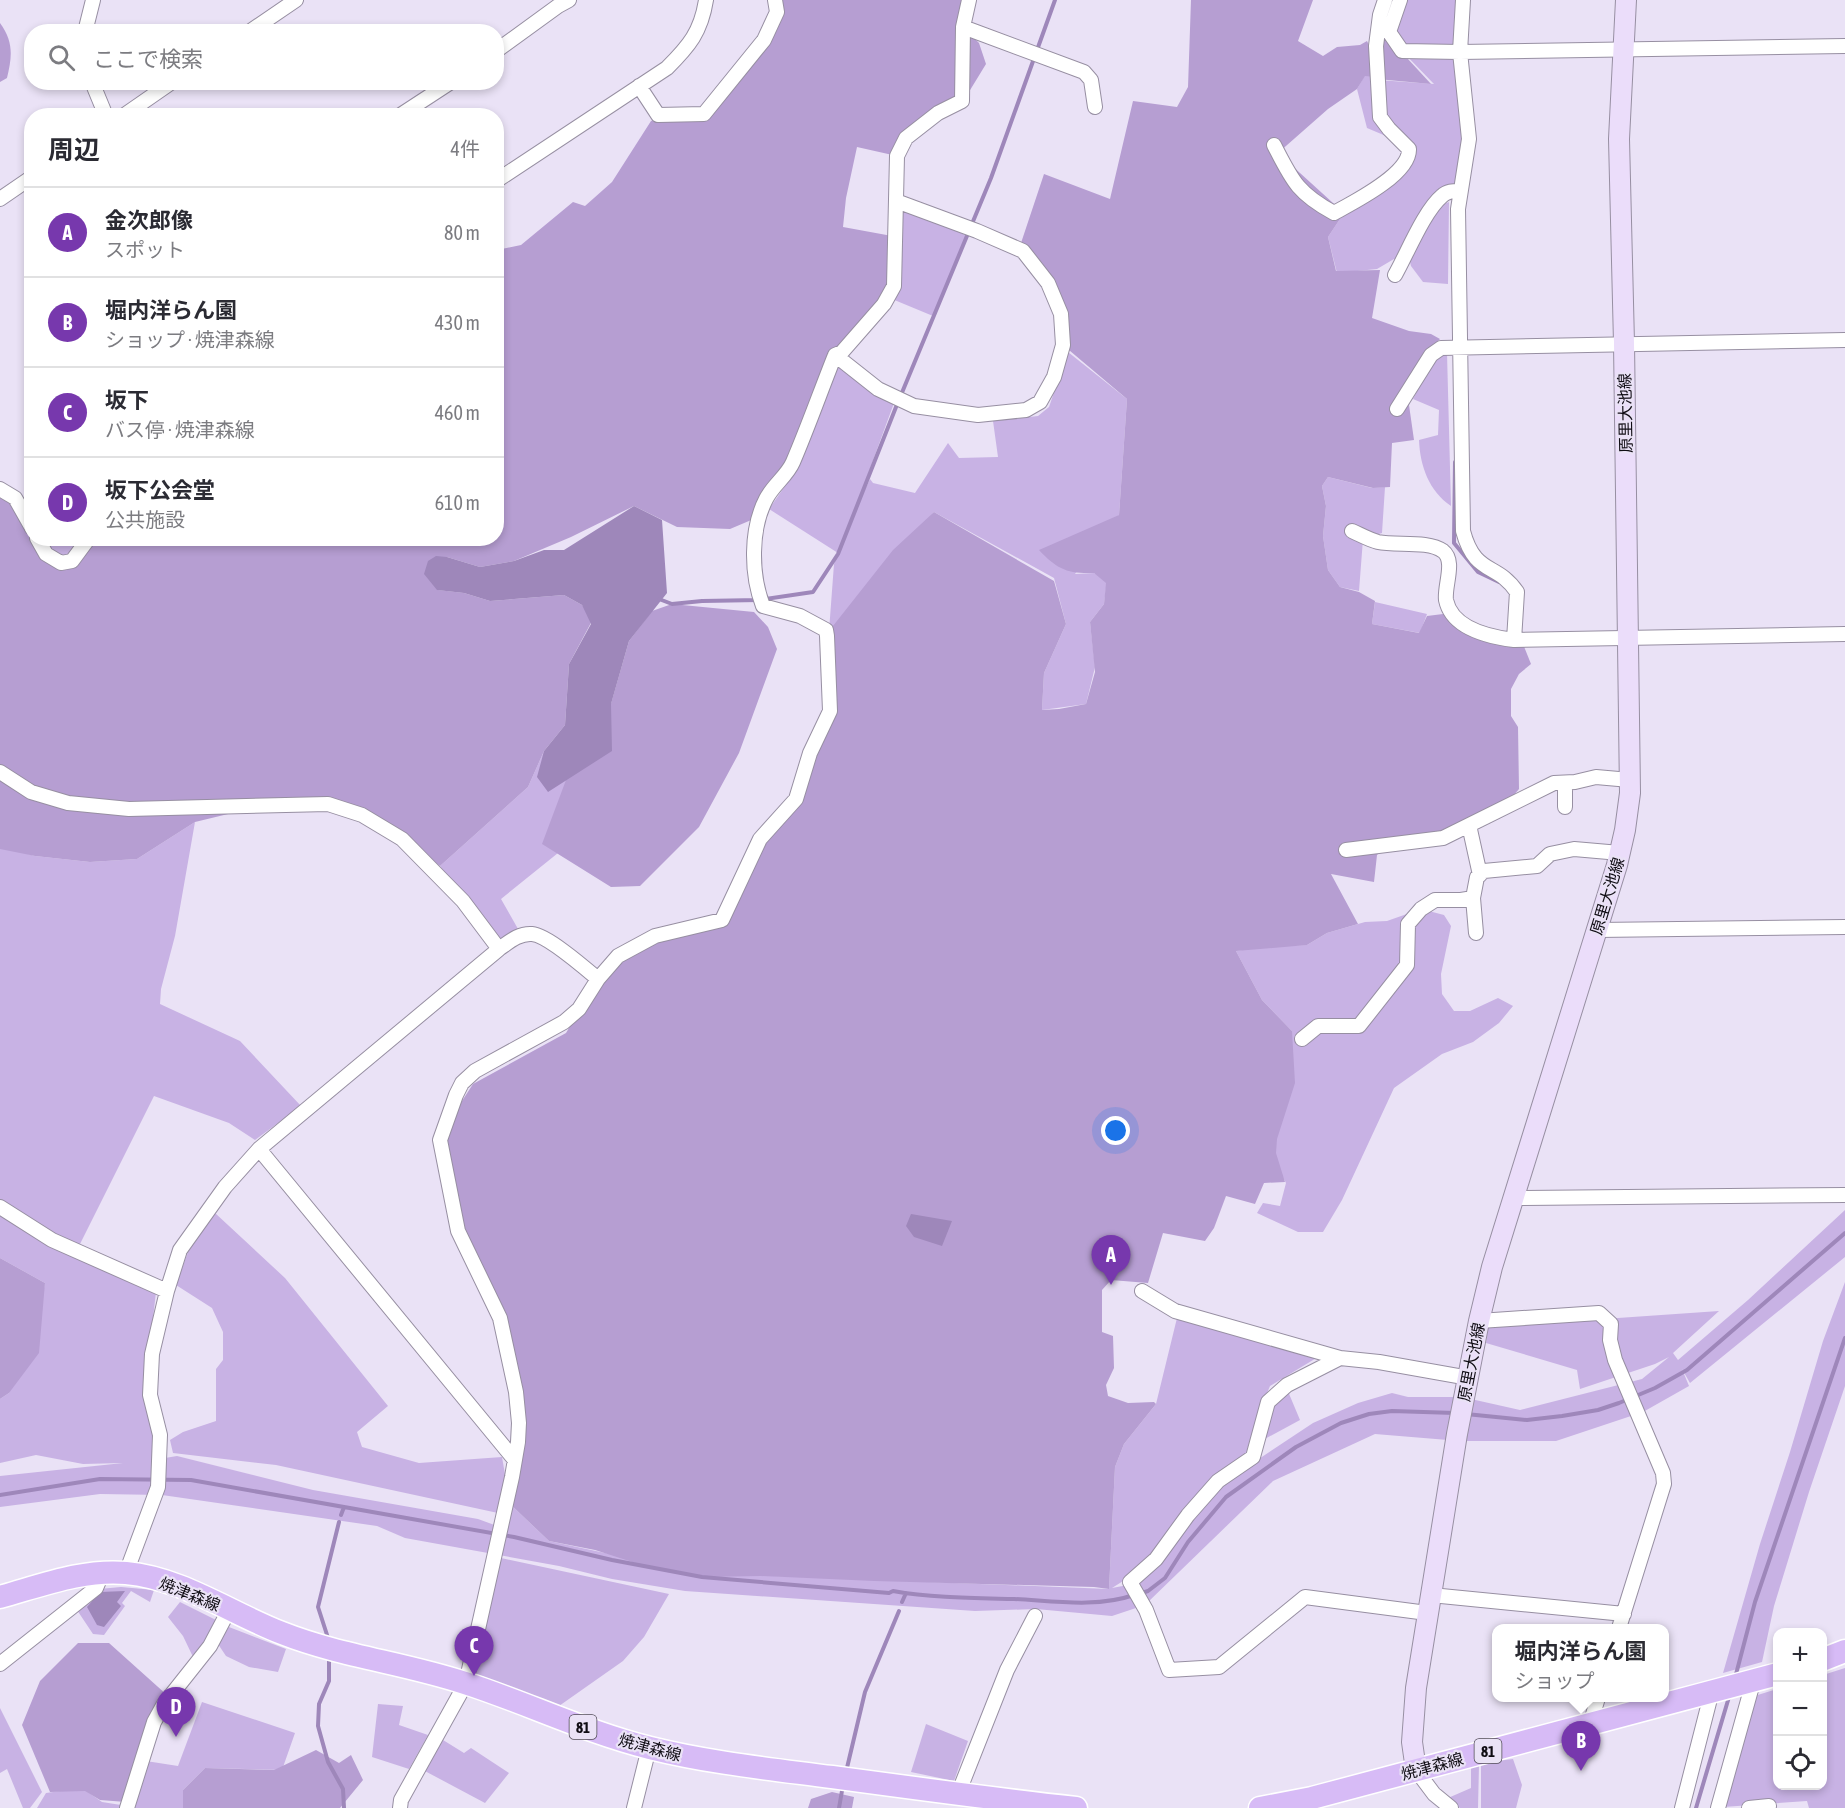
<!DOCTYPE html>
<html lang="ja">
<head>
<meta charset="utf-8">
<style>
  :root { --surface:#fff; --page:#f7f7f7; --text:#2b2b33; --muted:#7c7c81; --line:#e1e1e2; --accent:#7738ad }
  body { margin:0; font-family:"Asap Condensed","Noto Sans JP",sans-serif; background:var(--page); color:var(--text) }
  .controls { position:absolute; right:18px; bottom:18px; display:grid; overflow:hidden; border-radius:12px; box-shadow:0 3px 9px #0003 }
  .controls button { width:54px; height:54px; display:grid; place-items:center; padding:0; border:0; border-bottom:2px solid var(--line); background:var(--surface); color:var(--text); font:30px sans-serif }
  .you { position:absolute; left:1116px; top:1131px; width:21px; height:21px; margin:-15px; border:4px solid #fff; border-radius:50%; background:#1a73e8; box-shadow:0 0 0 9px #1a73e833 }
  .badge { display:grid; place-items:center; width:39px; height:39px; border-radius:50%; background:var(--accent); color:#fff; font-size:20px; font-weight:700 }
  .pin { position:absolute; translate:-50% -50px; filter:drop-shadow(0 2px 3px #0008) }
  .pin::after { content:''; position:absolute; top:32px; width:21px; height:18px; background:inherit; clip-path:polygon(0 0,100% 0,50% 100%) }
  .popup { position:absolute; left:1492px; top:1624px; width:177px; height:78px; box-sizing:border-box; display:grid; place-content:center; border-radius:12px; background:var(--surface); filter:drop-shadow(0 2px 4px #0005); font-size:20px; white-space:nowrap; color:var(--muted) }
  .popup b { font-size:22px; color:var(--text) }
  .popup::after { content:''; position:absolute; left:50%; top:100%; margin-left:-12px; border:12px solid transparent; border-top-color:var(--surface) }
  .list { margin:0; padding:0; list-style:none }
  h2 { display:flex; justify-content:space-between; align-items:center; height:78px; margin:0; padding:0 24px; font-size:26px }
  h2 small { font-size:20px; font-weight:400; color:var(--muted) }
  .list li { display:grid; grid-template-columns:39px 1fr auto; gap:18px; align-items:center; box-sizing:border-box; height:90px; padding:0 24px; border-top:2px solid var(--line) }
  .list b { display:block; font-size:22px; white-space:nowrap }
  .list p { margin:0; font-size:20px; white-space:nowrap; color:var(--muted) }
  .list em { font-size:20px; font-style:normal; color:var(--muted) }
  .icon { flex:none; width:33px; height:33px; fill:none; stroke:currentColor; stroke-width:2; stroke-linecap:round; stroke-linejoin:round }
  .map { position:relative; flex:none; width:1845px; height:1808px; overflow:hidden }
  .search { position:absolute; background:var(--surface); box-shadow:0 3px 9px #0003; left:24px; top:24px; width:480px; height:66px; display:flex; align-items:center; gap:15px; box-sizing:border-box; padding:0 21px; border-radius:24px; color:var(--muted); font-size:22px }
  .panel { position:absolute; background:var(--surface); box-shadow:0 3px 9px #0003; left:24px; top:108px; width:480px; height:438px; border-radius:24px }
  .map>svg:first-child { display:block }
  .green { fill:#c8b2e4 }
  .forest { fill:#b69ed2 }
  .water { fill:#9e87ba }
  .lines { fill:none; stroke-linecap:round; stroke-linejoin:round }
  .stream { stroke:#9e87ba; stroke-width:4 }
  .minor-casing { stroke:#978fa2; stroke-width:16 }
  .secondary-casing { stroke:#978fa2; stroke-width:22 }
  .primary-casing { stroke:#fff; stroke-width:25 }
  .minor { stroke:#fff; stroke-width:14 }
  .secondary { stroke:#ebddfa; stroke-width:20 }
  .primary { stroke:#d7bbf6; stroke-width:22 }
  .labels { text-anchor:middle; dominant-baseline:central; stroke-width:4.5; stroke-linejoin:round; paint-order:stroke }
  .shield { fill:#eae2f6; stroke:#514c57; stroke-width:1.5 }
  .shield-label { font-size:15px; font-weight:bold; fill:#0f0c13 }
  .street-label { font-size:16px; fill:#0f0c13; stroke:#eae2f6 }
</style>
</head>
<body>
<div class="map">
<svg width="1845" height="1808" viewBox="0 0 1845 1808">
  <rect width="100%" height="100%" fill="#eae2f6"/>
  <path class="green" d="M1403,0H1464L1469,139L1457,189L1443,195L1404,259H1394L1377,269L1337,273L1328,237L1344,213L1409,157L1412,147L1367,128L1357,89L1365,75L1375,77L1378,80L1434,84L1402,51L1390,29Z
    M1449,202L1448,284L1423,282L1411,266L1409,258L1437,207Z
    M902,204L967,236L933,316L892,299Z
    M1068,352L1127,399L1119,515L1075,574L1094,573L1107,580L1104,604L1090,622L1095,667L1086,704L1042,710L1044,673L1066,624L1054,578L934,512L827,636L829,631L834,564L838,553L769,509L792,476L840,359L894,403L853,515L870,479L873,483L915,493L948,443L959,458L998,457L993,421L1038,416L1049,407Z
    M1447,353L1451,506C1429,491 1420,466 1419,440L1438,435L1439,410L1413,399L1434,358Z
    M1328,477L1372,488L1385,487L1382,533L1363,539L1359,591L1340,587L1328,570L1323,536L1326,506L1322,486Z
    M37,539H85L61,563Z
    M1375,602L1427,614L1420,633L1372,624Z
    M604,728L543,844L558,853L501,899L522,936L499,949L440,866L528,787L544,751Z
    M195,822L175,936L161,989L160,1004L240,1041L301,1106L255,1140L229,1123L154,1096L77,1250L156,1292L144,1396L153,1435V1460L177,1456L313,1490L478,1519L500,1527L509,1503L549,1541L699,1573L1109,1589L1115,1467L1124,1444L1156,1404L1177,1318L1318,1357L1270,1386L1256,1419L1245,1457L1160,1548L1131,1576L1112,1588L1128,1585L1136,1608L1112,1616L1036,1609L975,1611L685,1591L612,1579L559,1566L405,1538L377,1526L162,1495L100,1494L0,1507V1476L123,1463L83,1464L36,1455L0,1463V1399L9,1393L42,1299L45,1283L0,1258V846L35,856L90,862L137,859Z
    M1421,909L1444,915L1451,926L1441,974L1442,994L1454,1011H1470L1498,998L1513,1006L1499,1023L1473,1042L1442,1054L1394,1088L1342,1200L1323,1232H1298L1257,1213L1263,1203L1280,1206L1286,1183L1277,1166L1275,1146L1292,1031L1262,1000L1236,951L1267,946L1307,945L1327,933L1365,922L1387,921Z
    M1845,1210V1257L1690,1383L1682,1369L1689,1386L1643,1412L1556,1441H1460L1375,1434L1273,1481L1147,1603L1134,1583L1205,1501L1227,1480L1313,1423L1358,1403L1392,1393L1408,1397H1462L1520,1410L1642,1379L1669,1357L1655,1364L1580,1389L1577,1370L1486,1343L1488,1327L1719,1311L1673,1353L1678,1360L1748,1300Z
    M215,1213L285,1278L388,1406L357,1432L362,1447L419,1463L502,1457L507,1486L498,1513L276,1465L173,1453L170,1440L183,1432L216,1421V1369L223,1360V1332L212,1308L176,1285L188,1252Z
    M1845,1282V1386L1809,1492L1774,1606L1762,1662L1723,1673L1760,1544L1790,1452L1823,1341Z
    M1287,1389L1300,1420L1261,1441L1275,1398Z
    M501,1558L669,1594L644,1637L623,1661L559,1706L474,1673Z
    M121,1587L154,1590L150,1602L131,1591L122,1603L125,1606L104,1635L93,1634L77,1610L99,1589Z
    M180,1602L218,1621L194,1659L183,1636L168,1617Z
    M229,1627L286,1649L278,1672L249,1667L226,1656L218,1644Z
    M1845,1668V1808H1809L1807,1801L1723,1807L1748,1698L1777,1689L1778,1786H1822L1823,1675Z
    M202,1702L295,1733L282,1770L205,1768L183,1790V1808H134L146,1761L178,1766Z
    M378,1704L403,1706L399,1725L428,1735L409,1769L372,1757Z
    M0,1708L42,1792L30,1808H23L7,1769L0,1773Z
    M926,1724L968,1741L954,1781L911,1772Z
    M443,1740L464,1753L471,1748L509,1773L485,1803L423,1770Z
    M1513,1759L1522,1785L1516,1808H1481V1763Z
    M1479,1765L1478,1808H1460L1448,1798L1471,1788V1767Z
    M82,1788L102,1802L121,1805L120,1808H37L46,1793Z"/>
  <path class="forest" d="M775,0H969L963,27L979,43L986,64L964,100L938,113L897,156L857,147L846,198L843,227L892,236L894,286L835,355L792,465L756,518L730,529L677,527L634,506L571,537L514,561L480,567L447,557L438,590L464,593L490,601L564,595L582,605L593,619L569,664L565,725L544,751L528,787L440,866L410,844L333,806L265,805L195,822L137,859L90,862L35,856L0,849V489L61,563L86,539L496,538L497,250L521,245L573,202L585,206L612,182L651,121L657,118L704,114L740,58L777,16Z
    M1191,0H1313L1298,41L1323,56L1337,47L1360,45L1367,41L1372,51L1375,77L1365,76L1357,89L1328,109L1278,153L1344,213L1328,237L1336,271L1380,270L1372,318L1409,331L1431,334L1440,339L1426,354L1409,405L1414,440L1392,443L1390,487L1373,488L1328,477L1322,486L1326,506L1323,536L1328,570L1340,587L1359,592L1375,601L1372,624L1419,633L1427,616L1451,613L1464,627L1523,644L1531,664L1519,674L1511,689V716L1518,727L1519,789L1501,810L1443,838L1384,848L1377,855L1374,882L1331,874L1358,924L1327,933L1307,945L1236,951L1262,1000L1292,1031L1295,1083L1277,1139L1276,1153L1285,1182L1264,1183L1255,1204L1226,1196L1214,1228L1205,1241L1163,1233L1148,1283L1111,1280L1102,1290V1332L1113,1336L1114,1368L1106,1385L1108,1396L1128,1403L1154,1402L1156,1404L1124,1444L1115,1467L1109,1589L1094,1587L874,1581L761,1576L702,1577L648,1567L595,1550L549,1541L509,1503L524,1430L505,1311L462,1230L445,1139L453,1115L473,1084L566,1033L585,1001L618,956L722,920L760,839L799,791L830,711L829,631L893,550L934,512L1054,581L1066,624L1044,673L1042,710L1059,709L1086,704L1095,672L1090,622L1104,604L1106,583L1094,573C1067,574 1057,569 1039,550L1119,515L1127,399L1063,345L1061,313L1021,243L1044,174L1110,199L1133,101L1177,107L1188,87Z
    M1385,10L1391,14L1395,45L1431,84L1377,79Z
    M0,23C14,42 12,57 7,78L0,82Z
    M672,604L754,612L768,627L777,649L739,753L699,827L640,886L611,887L542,844L569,772L604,728L629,641L652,611Z
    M0,1258L45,1283L39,1353L9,1393L0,1399Z
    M78,1643H109L167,1695L126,1802L100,1800L85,1791L50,1792L22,1725L40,1681Z
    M316,1750L339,1763L351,1755L363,1780L340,1808H183V1790L205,1768L274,1770Z
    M832,1792L854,1797L852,1808H808L811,1799Z"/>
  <path class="water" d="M634,506L662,520L667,593L629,641L611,704L612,751L548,792L537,777L544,751L565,725L569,664L591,624L582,605L564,595L490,601L464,593L437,590L424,574L428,561L436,556L447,557L480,567L514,561L544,550H564Z
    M911,1214L952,1221L942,1246L914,1237L906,1226Z
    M125,1591L117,1602L121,1606L104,1627L97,1625L87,1607L100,1592Z"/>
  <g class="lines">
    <path class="stream" d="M901,395L991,178L1055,0
      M1455,462L1454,543L1478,572L1499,582
      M659,599L672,604L702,601L759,600L813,592L838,554L898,402
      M1466,1414L1527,1420L1562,1416L1598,1410L1619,1403L1655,1388L1687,1370L1845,1233
      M0,1495L100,1479L191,1480L514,1537L612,1560L702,1577L889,1593L893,1591C932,1598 974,1598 1014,1599C1054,1601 1096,1608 1134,1595
      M341,1515L344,1507
      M1142,1593L1148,1591L1165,1578L1188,1542L1226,1497L1296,1447L1341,1423L1369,1414L1392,1411L1455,1413
      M902,1602L906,1593
      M329,1641L318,1607L339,1522
      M329,1657V1681L319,1704L318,1726L328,1762L343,1789L344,1808
      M1735,1678L1755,1602L1845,1338
      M846,1772L865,1692L899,1611
      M839,1808L843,1785
      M1696,1808L1729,1697"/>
    <defs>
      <path id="minor" d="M1400,0L1389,32L1402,51L1460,52L1845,46
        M1463,0L1460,52L1469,139L1458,209L1463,531C1475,576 1497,562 1517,592L1514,640
        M963,27L1084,72L1091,80L1095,107
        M85,32L93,0
        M249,32L296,0
        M496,51L558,6L569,0
        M92,82L106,116
        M639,86L658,115L704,114L764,40L777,12L775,0
        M123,116L172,82
        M399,116L451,82
        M1274,145C1292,180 1297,193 1334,213C1354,202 1410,174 1409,149L1389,129L1380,117L1376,46L1380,15L1385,0
        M496,181L667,68C689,46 701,32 706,0
        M0,199L32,177
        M1395,275C1407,254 1424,211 1442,196C1447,191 1453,191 1460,191
        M835,355L878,389L914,406L978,415L1026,410L1040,402L1054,377L1063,345L1061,314L1048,283L1023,251L977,231L896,201
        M1397,409L1431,355L1441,348L1845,340
        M0,489L15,498L32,528
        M1352,531C1361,535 1370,540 1378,542C1396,546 1428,540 1443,551C1456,561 1444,586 1446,600C1452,629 1490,637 1514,640L1845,634
        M37,538L46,554L61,563L72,561L89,538
        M0,772L31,792L68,803L129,809L328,804L362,815L402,839L463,901L499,949
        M1565,807V783
        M1469,825L1480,875
        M1346,850L1443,838L1554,783L1575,782L1596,777L1630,780
        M1473,898L1476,933
        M1597,930L1845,927
        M1302,1039L1318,1026H1359L1407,965L1408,924L1421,909L1435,900H1461L1473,898L1477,877L1484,871L1537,866L1550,854L1574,849L1620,853
        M259,1149L514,1459
        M1513,1198L1845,1195
        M0,1207L52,1240L167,1291
        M1142,1291L1175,1311L1340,1358L1379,1362L1469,1378
        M1479,1321L1599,1313L1611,1324L1610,1340L1615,1360L1663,1473L1664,1484L1619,1628
        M1340,1358L1287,1385L1268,1402L1253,1457L1218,1481L1188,1515L1156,1559L1130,1582L1146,1610L1169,1670L1219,1667L1305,1597L1427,1613
        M126,1573L158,1487L160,1435L150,1395L152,1354L167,1291L180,1250L225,1187L259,1149L499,949C509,942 519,933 532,934C547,935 585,968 598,979
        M1431,1595L1624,1614
        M0,1664L96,1588L102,1574
        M1590,1724L1598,1698
        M1416,1770L1434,1794L1451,1808
        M958,1794L1007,1670L1035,1616
        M127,1808L154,1722L164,1704L210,1646L229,1610
        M400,1808L401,1800L466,1683L512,1477L518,1442L519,1423L516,1392L500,1318L458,1231L440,1140L456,1095L462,1083L475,1071L564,1022L579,1009L598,979L618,956L655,936L722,920L760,839L796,799L810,753L830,711L827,636L826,630L800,616L763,606C751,575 750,530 766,499C773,485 787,476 793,462C808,427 821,390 835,355L842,352L884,304L894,286L897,156L906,138L938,113L962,101L963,27L969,0
        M634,1808L649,1748
        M1682,1808L1712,1691
        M1718,1808L1754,1679
        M1749,1808L1769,1806"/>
      <path id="secondary" d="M1416,1770L1412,1742L1416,1688L1457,1434L1479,1321L1492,1267L1617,865L1625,830L1630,793L1624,343L1619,139L1626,0"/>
      <path id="primary" d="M0,1597C40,1586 83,1569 126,1573C182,1578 230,1613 282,1633C340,1656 405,1663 465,1683C527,1703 586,1732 650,1748C710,1763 771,1769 832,1777C913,1788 995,1799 1076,1808
        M1822,1660L1845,1651
        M1260,1808L1312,1798L1778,1674"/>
    </defs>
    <use href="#minor" class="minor-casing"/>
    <use href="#secondary" class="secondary-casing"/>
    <use href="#primary" class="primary-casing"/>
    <use href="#minor" class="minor"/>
    <use href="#secondary" class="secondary"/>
    <use href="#primary" class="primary"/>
  </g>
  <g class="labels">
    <g class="shield">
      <rect x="569.5" y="1715" width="27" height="24" rx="4.5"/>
      <rect x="1474.5" y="1739" width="27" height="24" rx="4.5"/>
    </g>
    <g class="shield-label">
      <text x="583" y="1727">81</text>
      <text x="1488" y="1751">81</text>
    </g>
    <g class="street-label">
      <text transform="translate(1625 413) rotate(-91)">原里大池線</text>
      <text transform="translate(1607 896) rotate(-73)">原里大池線</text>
      <text transform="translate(1471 1362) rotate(-79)">原里大池線</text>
      <text transform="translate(190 1594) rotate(22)">焼津森線</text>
      <text transform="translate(650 1747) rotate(15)">焼津森線</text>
      <text transform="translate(1432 1766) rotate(-15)">焼津森線</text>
    </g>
  </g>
</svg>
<div class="controls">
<button>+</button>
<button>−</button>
<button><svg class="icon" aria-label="locate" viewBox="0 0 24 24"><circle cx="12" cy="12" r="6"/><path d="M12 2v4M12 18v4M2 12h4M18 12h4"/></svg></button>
</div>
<div class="you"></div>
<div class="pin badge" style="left:1111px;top:1285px">A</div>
<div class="pin badge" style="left:1581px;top:1771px">B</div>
<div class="popup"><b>堀内洋らん園</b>ショップ</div>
<div class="pin badge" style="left:474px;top:1676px">C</div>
<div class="pin badge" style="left:176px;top:1737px">D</div>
<div class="search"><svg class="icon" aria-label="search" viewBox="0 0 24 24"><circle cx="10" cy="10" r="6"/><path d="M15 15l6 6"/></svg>ここで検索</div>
<section class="panel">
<h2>周辺<small>4件</small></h2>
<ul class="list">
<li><span class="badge">A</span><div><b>金次郎像</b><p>スポット</p></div><em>80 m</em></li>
<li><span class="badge">B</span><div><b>堀内洋らん園</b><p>ショップ · 焼津森線</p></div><em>430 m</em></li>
<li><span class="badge">C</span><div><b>坂下</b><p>バス停 · 焼津森線</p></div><em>460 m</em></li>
<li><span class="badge">D</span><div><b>坂下公会堂</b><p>公共施設</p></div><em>610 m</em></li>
</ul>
</section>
</div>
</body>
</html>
